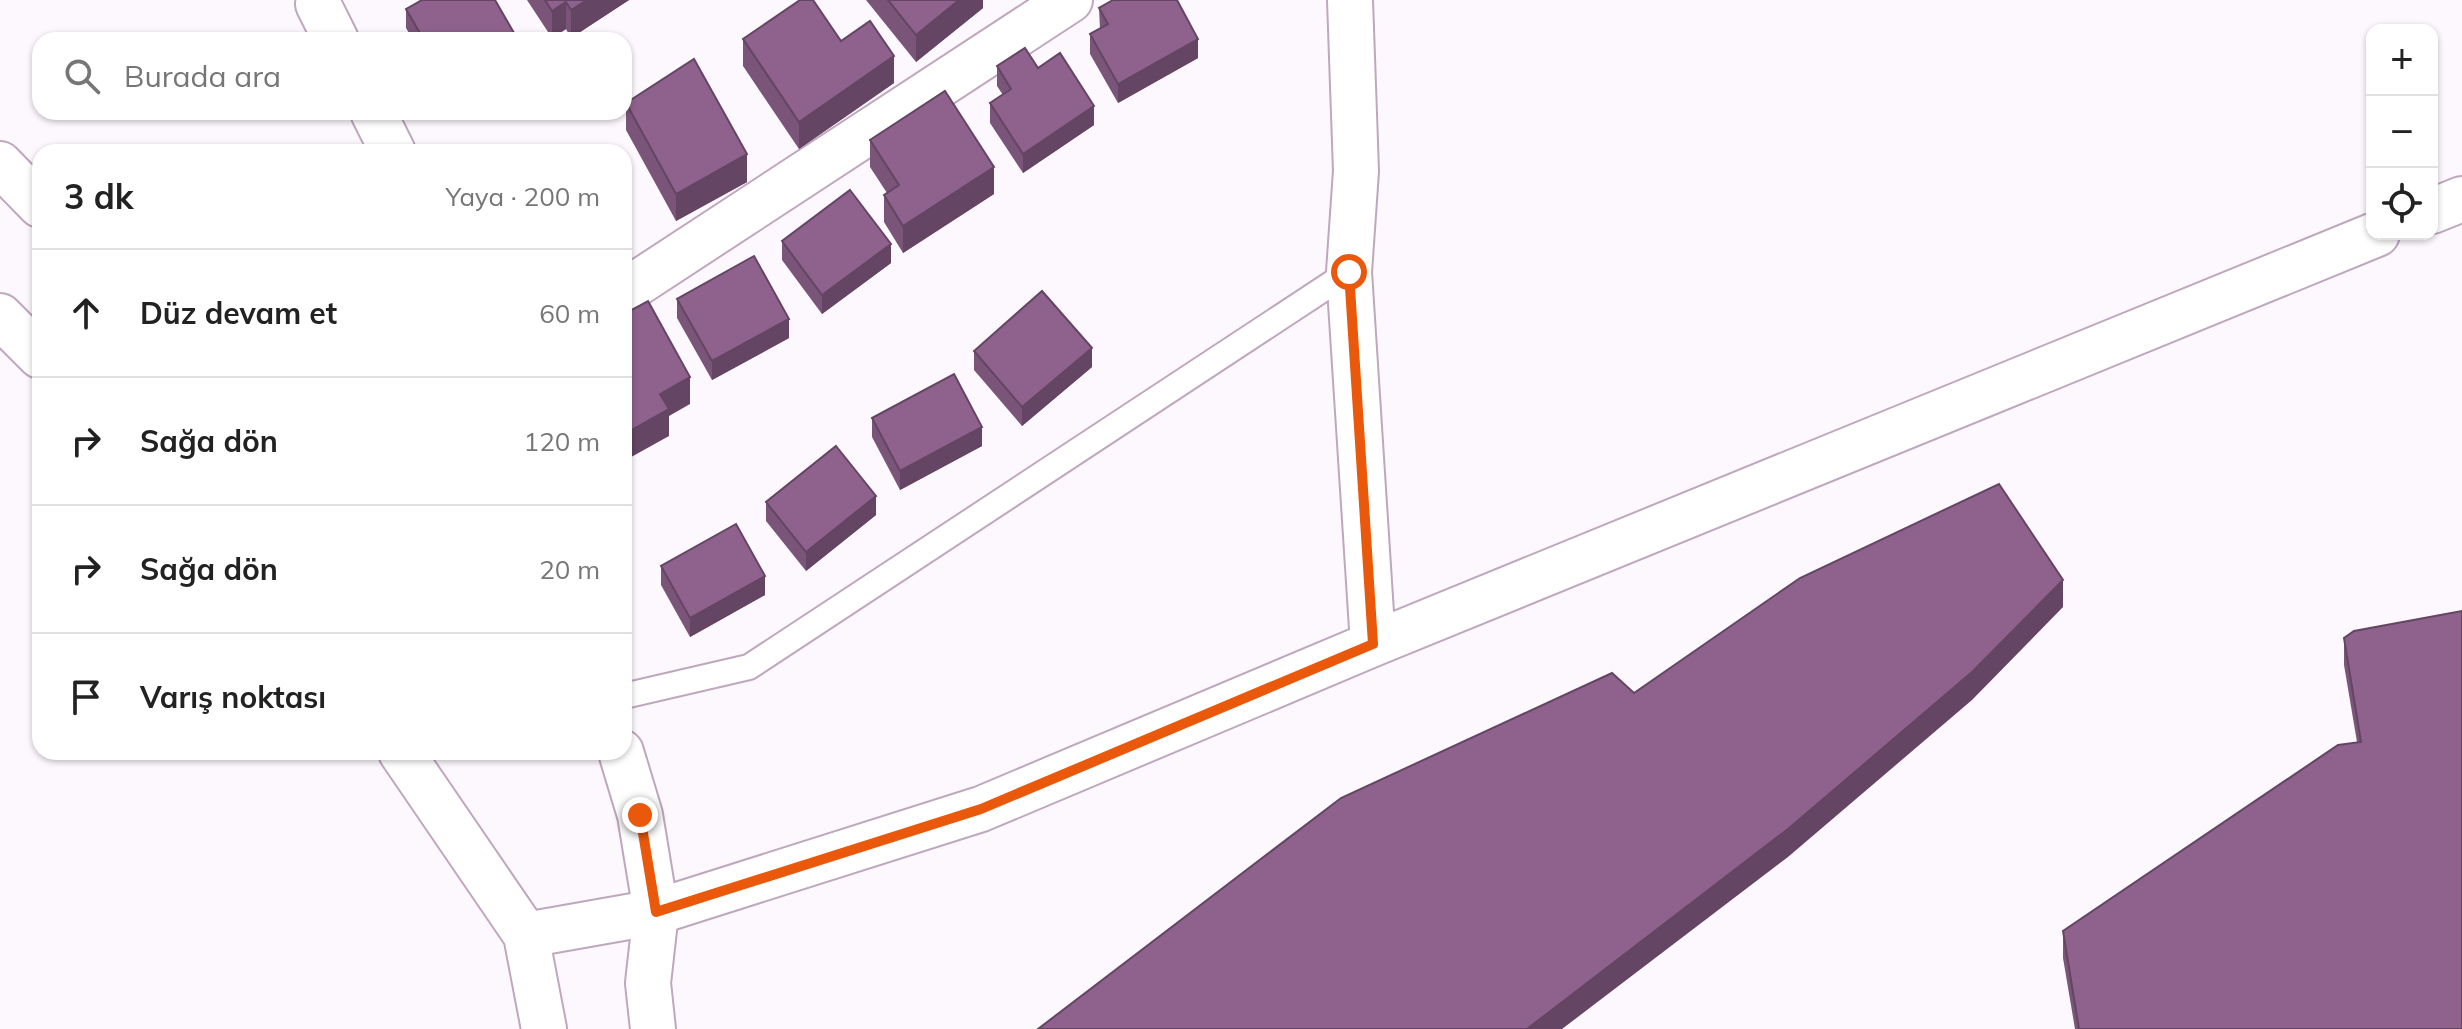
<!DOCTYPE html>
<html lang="tr">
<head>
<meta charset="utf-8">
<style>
  :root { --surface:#fff; --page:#f6f6f6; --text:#222; --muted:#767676; --line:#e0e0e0 }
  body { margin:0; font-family:Mulish,sans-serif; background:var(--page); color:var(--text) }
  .controls { position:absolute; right:24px; top:24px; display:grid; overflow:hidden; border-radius:16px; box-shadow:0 2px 6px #0004 }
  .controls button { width:72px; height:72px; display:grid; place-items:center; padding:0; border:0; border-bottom:2px solid var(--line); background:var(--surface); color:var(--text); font:40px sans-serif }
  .stop { position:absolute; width:24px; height:24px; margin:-18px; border:6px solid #ea580c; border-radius:50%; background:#fff }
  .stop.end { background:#ea580c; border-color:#fff; box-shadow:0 2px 8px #0008 }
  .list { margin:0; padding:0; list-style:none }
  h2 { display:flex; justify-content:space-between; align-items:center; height:104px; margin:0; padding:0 32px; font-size:34px }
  h2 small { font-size:26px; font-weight:400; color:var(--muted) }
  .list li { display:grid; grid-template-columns:52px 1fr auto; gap:24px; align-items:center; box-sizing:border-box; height:128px; padding:0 32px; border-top:2px solid var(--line) }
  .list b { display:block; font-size:30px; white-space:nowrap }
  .list em { font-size:26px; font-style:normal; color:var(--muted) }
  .icon { flex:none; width:44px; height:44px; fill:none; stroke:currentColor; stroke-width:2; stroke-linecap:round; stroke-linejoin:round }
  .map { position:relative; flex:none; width:2462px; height:1029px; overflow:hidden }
  .search { position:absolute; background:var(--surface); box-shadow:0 2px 6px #0004; left:32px; top:32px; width:600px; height:88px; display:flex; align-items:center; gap:20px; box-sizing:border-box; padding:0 28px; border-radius:24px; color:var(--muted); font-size:30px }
  .panel { position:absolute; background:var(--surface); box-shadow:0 2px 6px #0004; left:32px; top:144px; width:600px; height:616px; border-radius:24px }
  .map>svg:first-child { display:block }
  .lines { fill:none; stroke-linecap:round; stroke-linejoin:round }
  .service-casing { stroke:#bfa7be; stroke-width:28 }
  .minor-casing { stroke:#bfa7be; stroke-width:48 }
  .tertiary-casing { stroke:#bfa7be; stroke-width:48 }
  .service { stroke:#fff; stroke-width:24 }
  .minor { stroke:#fff; stroke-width:44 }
  .tertiary { stroke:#fff; stroke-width:44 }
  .wall { fill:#7b547a }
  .shaded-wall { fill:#644563 }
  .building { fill:#8f628e; stroke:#644563; stroke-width:2 }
  .route { stroke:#ea580c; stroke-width:10 }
</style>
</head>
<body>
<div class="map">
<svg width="2462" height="1029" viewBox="0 0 2462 1029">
  <rect width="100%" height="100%" fill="#fdf8fd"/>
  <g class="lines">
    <defs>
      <path id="service" d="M624,696L749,667L1349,272"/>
      <path id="minor" d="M1350,0L1356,171L1349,272L1373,644
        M318,4L336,40
        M373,112L393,152
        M2432,211L2462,199
        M624,292L1070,0
        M656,912L981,809L1373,644L2377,234"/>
      <path id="tertiary" d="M0,164L40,205
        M0,316L40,356
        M401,752L526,935L544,1029
        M621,752L640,815L656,912L648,983L653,1029
        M526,935L656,912"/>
    </defs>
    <use href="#service" class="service-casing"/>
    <use href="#minor" class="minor-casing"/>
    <use href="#tertiary" class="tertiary-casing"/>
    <use href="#service" class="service"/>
    <use href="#minor" class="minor"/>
    <use href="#tertiary" class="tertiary"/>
  </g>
  <path class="wall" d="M527,0H629L571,38L566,29L552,38Z
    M866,0H983V8L916,62Z
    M1099,8L1198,58L1118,103L1090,54V34L1100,29Z
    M406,9L518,40H413L406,28Z
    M743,39L841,41L894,83L799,149L743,66Z
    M997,66L1038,68L1094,125L1023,173L990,123V103L1003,95L997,86Z
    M626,103L747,182L676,221L626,130Z
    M870,140L994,194L903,253L884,222V195L887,193L870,167Z
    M782,241L891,263L822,314L782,260Z
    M677,299L789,338L712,380L677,318Z
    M974,351L1092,367L1022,426L974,370Z
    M872,418L982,446L900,490L872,437Z
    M766,502L876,515L806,571L766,521Z
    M661,566L765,595L690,637L661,585Z
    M2344,638L2462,1029H2075L2063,958V931L2357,742L2344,665Z"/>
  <path class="shaded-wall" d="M587,0H629L571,38V10Z
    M959,0H983V8L916,62V35Z
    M566,2V29L552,38V11Z
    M1198,39V58L1118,103V84Z
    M894,56V83L799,149V122Z
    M1094,106V125L1023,173V154Z
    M747,154V182L676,221V194Z
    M994,167V194L903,253V226Z
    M891,244V263L822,314V295Z
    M789,319V338L712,380V361Z
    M1092,348V367L1022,426V407Z
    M690,377V404L669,416V436L624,461V434L660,394Z
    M982,427V446L900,490V471Z
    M876,496V515L806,571V552Z
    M765,576V595L690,637V618Z
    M2063,580V607L1972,700L1788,857L1562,1029H1527Z"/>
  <path class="building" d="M422,0H495L518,40H424L406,9Z
    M545,0H587L571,10L566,2L552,11Z
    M800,0H813L841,41L870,21L894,56L799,122L743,39Z
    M888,0H959L916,35Z
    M1113,0H1177L1198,39L1118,84L1090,34L1108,24L1099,8Z
    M1025,48L1038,68L1060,53L1094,106L1023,154L990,103L1011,89L997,66Z
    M694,59L747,154L676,194L626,103Z
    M945,91L994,167L903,226L884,195L899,185L870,140Z
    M850,190L891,244L822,295L782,241Z
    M754,256L789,319L712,361L677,299Z
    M1042,291L1092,348L1022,407L974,351Z
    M648,301L690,377L660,394L669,409L624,434V314Z
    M954,374L982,427L900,471L872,418Z
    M836,446L876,496L806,552L766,502Z
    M1999,484L2063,580L1972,672L1788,829L1527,1029H1038L1341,798L1612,673L1634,693L1800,578Z
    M736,524L765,576L690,618L661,566Z
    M2462,611V1029H2079L2063,931L2338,745L2361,742L2344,638L2354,631Z"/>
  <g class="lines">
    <path class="route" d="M640,815L656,912L981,809L1373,644L1349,272"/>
  </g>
</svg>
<div class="controls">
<button>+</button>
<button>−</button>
<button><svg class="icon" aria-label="locate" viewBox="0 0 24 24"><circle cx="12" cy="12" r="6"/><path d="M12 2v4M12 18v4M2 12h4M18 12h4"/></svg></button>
</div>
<div class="stop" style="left:1349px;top:272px"></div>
<div class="stop end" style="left:640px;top:815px"></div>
<div class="search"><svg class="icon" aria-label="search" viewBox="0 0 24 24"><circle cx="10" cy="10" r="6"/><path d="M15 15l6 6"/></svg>Burada ara</div>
<section class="panel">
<h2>3 dk<small>Yaya · 200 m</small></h2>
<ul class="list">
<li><svg class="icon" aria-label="ahead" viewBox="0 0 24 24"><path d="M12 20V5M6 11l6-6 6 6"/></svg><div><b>Düz devam et</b></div><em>60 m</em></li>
<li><svg class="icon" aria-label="right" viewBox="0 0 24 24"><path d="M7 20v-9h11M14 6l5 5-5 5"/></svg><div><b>Sağa dön</b></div><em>120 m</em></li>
<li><svg class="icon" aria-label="right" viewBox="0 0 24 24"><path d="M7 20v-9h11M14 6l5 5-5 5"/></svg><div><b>Sağa dön</b></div><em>20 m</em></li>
<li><svg class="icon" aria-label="arrive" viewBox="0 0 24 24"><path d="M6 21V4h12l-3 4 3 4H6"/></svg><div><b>Varış noktası</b></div></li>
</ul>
</section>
</div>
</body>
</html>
